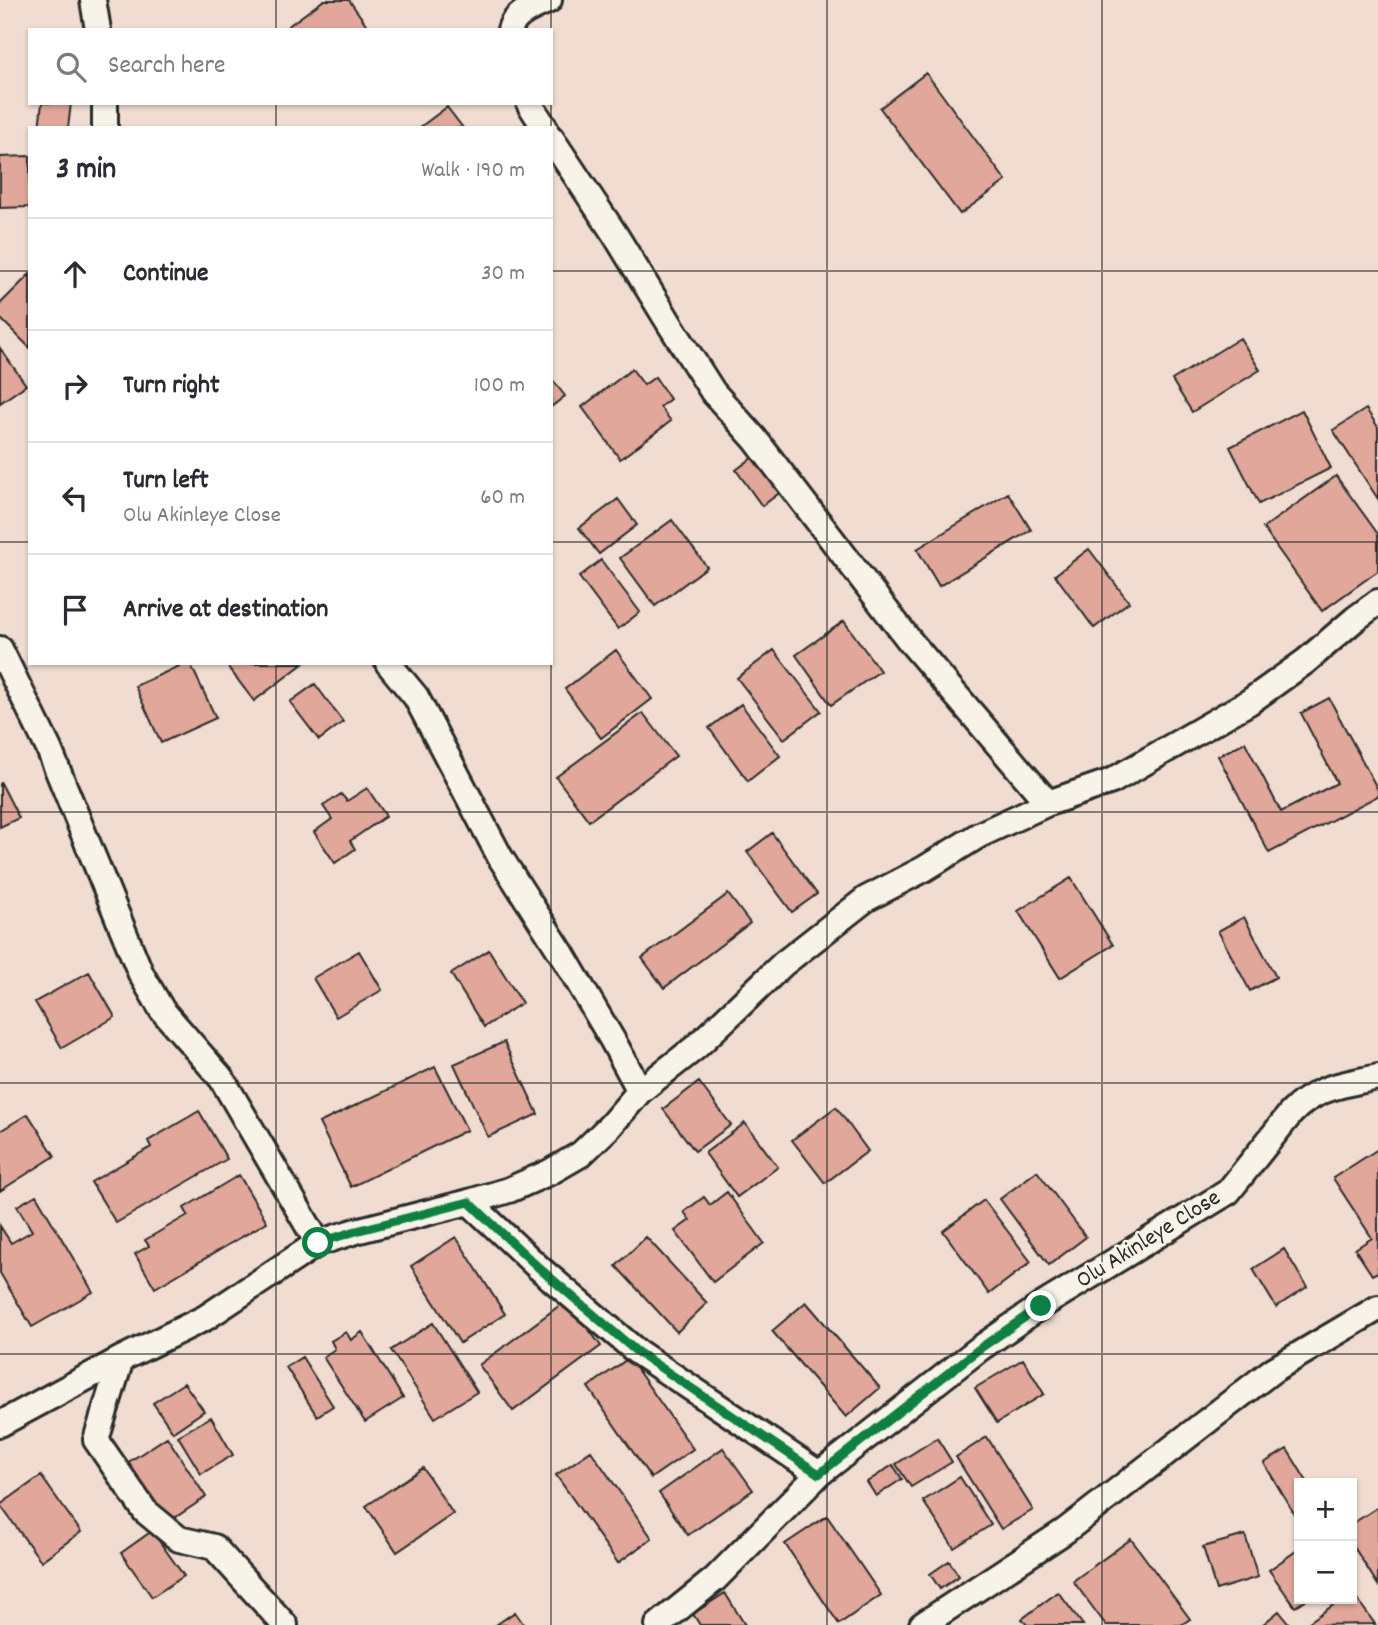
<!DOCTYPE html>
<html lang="en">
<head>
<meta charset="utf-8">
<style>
  :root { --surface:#fff; --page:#f2f2f3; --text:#2b2b33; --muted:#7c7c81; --line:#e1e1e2 }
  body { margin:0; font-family:Dekko,sans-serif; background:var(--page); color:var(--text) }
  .controls { position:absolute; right:21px; bottom:21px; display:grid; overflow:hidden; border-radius:0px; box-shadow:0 2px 5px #0004 }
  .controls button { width:63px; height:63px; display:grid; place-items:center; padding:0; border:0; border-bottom:2px solid var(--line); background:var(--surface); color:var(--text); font:35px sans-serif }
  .stop { position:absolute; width:21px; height:21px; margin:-16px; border:5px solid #0b8043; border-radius:50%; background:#fff }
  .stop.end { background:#0b8043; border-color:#fff; box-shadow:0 2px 7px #0008 }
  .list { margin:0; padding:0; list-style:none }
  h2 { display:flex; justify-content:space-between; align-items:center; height:91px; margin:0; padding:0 28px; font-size:30px }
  h2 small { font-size:23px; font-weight:400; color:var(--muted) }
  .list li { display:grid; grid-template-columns:46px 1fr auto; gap:21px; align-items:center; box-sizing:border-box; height:112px; padding:0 28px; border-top:2px solid var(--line) }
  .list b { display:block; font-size:26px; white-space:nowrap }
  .list p { margin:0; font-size:23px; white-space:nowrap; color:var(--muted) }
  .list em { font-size:23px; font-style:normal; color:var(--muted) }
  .icon { flex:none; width:38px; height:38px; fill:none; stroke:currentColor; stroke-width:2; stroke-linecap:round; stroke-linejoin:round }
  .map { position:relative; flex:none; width:1378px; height:1625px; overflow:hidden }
  .search { position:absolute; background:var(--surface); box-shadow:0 2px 5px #0004; left:28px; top:28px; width:525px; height:77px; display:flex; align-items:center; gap:18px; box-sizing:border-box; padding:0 24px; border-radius:0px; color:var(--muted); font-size:26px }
  .panel { position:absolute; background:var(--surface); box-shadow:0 2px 5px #0004; left:28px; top:126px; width:525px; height:539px; border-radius:0px }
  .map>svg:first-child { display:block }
  .building { fill:#e0a79a; stroke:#2b2b2b; stroke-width:2 }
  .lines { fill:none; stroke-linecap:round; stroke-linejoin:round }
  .minor-casing { stroke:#2b2b2b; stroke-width:30 }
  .minor { stroke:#f7f3e8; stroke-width:24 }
  .route { stroke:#0b8043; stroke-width:9 }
  .grid { fill:none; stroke:#2b2b2b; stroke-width:2; stroke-opacity:0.55 }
  .labels { text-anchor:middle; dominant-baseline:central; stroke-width:5; stroke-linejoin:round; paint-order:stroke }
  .street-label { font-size:24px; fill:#2b2b2b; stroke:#f7f3e8 }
</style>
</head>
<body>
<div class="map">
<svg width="1378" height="1625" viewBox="0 0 1378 1625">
  <rect width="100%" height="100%" fill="#f0dcd1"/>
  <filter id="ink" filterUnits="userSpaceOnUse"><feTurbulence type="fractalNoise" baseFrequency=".0143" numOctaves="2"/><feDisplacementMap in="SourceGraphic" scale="14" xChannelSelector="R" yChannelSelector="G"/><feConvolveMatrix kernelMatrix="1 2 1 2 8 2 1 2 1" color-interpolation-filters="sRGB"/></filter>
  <g filter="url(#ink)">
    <path class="building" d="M324,0H349L368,27L364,30H289L287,27Z
      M926,73L1006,181L960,214L880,108Z
      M42,103H71L68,128H39Z
      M447,107L463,128H419Z
      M30,156V207L0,208V157Z
      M30,274V348L0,318V304Z
      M1240,338L1260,370L1192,412L1172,380Z
      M0,348L26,385L0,403Z
      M632,369L644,385L655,377L670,399L660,407L671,421L620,459L582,407Z
      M551,378L565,396L551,407Z
      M1366,409L1378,427V499L1333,430Z
      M1302,410L1331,468L1259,504L1230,447Z
      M756,455L782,491L762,506L736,470Z
      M1336,476L1378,534V571L1322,611L1263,528Z
      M1008,493L1031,530L939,586L917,549Z
      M618,499L637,525L599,554L579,528Z
      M672,520L707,567L655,606L620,558Z
      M1089,549L1129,602L1094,628L1055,575Z
      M601,560L640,612L618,629L579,577Z
      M844,621L880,671L831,705L796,655Z
      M616,650L652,699L601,738L565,689Z
      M774,650L821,711L784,739L737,678Z
      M186,663H190L216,718L161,743L135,686Z
      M225,663H304L254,701Z
      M315,684L343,722L319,740L290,702Z
      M1329,698L1378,790V796L1269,853L1218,756L1245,742L1281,812L1337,783L1301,713Z
      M741,704L780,756L748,781L709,728Z
      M643,713L676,756L589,821L556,777Z
      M1,783L19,818L0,827V784Z
      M367,788L386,816L350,841L355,849L335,863L314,832L332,819L323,806L341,794L347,801Z
      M772,833L817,894L792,912L747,852Z
      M1071,878L1113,945L1060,978L1018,911Z
      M728,894L750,923L664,988L642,958Z
      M1244,917L1276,977L1250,991L1218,931Z
      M489,950L522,1003L484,1027L451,974Z
      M359,951L382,990L336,1017L313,978Z
      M89,972L115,1017L62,1048L35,1002Z
      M504,1042L538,1114L488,1137L454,1064Z
      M435,1067L467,1130L351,1187L319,1123Z
      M699,1082L731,1125L695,1151L663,1109Z
      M836,1107L868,1151L825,1183L792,1140Z
      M199,1111L227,1159L116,1223L91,1182L151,1147L148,1141Z
      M28,1114L55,1156L0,1191V1131Z
      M745,1123L778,1167L737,1197L705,1153Z
      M1378,1149V1272L1372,1275L1355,1249L1372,1238L1333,1178Z
      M1037,1171L1086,1237L1049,1265L1000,1199Z
      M239,1175L267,1222L155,1288L135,1254L149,1246L145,1240L188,1215L184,1208Z
      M727,1192L764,1243L713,1282L675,1231L690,1220L684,1212L704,1197L710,1205Z
      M36,1195L93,1292L32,1327L0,1273V1226L11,1243L32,1231L17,1206Z
      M984,1200L1031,1262L989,1294L943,1231Z
      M456,1237L505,1314L460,1343L411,1266Z
      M646,1237L707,1303L677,1332L616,1266Z
      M1284,1249L1307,1287L1276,1307L1253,1269Z
      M567,1300L601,1346L513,1411L479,1365Z
      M806,1302L880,1388L846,1417L772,1331Z
      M433,1323L477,1392L435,1418L391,1350Z
      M346,1332L351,1340L362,1332L403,1398L365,1422L323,1357L335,1349L331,1341Z
      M302,1357L333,1406L317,1416L286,1367Z
      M629,1358L693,1449L651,1478L588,1387Z
      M1023,1359L1044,1394L997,1423L975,1388Z
      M184,1383L204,1411L173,1432L153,1403Z
      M211,1417L233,1455L201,1474L178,1436Z
      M167,1437L206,1497L167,1523L127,1463Z
      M987,1437L1033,1510L1001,1529L956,1457Z
      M937,1438L952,1462L911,1487L896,1464Z
      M723,1448L753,1490L688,1535L659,1493Z
      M1287,1449L1308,1483H1299V1522L1264,1463Z
      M591,1451L652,1538L618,1563L556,1475Z
      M893,1465L902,1479L876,1496L867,1482Z
      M423,1468L453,1514L397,1552L366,1506Z
      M41,1476L81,1532L41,1561L0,1505Z
      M960,1477L991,1525L954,1548L923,1501Z
      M1378,1507V1585L1352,1544V1524Z
      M827,1516L881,1595L839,1624L785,1544Z
      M152,1531L184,1576L152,1597L121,1553Z
      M1245,1535L1258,1577L1216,1590L1203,1547Z
      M1131,1539L1190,1619L1181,1625H1106L1073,1581Z
      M1299,1549V1599H1307L1295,1607L1269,1570Z
      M949,1561L959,1576L940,1589L930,1574Z
      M1058,1592L1083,1625H1027L1022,1619Z
      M1352,1592L1375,1624L1305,1625L1342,1599H1352Z
      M725,1593L745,1625H700L693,1614Z
      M1279,1611L1290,1625H1262Z
      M515,1612L524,1625H496Z"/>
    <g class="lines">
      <defs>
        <path id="minor" d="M93,0L98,30
          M510,30C514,13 535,7 549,0
          M105,103V128
          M529,103L545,128
          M551,138L616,236L671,326L713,392L755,439L909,640L1048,803
          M0,649L49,749L141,974L162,1010L222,1079L318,1243
          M388,663L416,697L500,857L562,954L613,1041L640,1091
          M469,1202L539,1268L636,1351L819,1474
          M121,1359L96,1440L145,1511L179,1539L214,1547L285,1625
          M0,1424L121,1359L205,1318L318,1243L356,1231L469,1202L509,1190L550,1172L581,1154L610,1126L640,1091L696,1047L783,964L866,899L924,869L979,835L1048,803L1112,781L1249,702L1306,661L1355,619L1378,602
          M658,1625L715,1579L819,1474L979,1349L1041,1306L1228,1192L1291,1113C1317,1086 1343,1085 1378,1077
          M922,1625L1065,1531L1273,1370L1378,1308"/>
      </defs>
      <use href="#minor" class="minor-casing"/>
      <use href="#minor" class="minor"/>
    </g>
  </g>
  <g class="lines" filter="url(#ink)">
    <path class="route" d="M318,1243L356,1231L469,1202L539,1268L636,1351L819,1474L979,1349L1041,1306"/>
  </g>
  <path class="grid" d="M276,0V30M551,0V30M827,0V1625M1102,0V1625M276,103V128M551,103V128M0,271H30M551,271H1378M0,542H30M551,542H1378M276,663V1625M551,663V1625M0,812H1378M0,1083H1378M0,1354H1378"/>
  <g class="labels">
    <g class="street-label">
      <text transform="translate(1149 1240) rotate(-32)">Olu Akinleye Close</text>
    </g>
  </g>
</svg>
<div class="controls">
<button>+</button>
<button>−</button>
</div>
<div class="stop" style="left:318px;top:1243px"></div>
<div class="stop end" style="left:1041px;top:1306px"></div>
<div class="search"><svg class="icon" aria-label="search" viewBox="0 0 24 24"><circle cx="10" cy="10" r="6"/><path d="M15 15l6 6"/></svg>Search here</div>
<section class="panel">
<h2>3 min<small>Walk · 190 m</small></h2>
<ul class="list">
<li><svg class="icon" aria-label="ahead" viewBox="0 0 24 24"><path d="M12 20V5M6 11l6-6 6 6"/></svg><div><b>Continue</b></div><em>30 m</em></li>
<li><svg class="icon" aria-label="right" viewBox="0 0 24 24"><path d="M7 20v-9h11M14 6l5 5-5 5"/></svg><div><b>Turn right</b></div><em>100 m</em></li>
<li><svg class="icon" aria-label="left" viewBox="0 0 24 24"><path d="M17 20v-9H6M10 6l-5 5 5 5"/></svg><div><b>Turn left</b><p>Olu Akinleye Close</p></div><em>60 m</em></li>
<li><svg class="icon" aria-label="arrive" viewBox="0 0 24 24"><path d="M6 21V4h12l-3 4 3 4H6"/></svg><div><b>Arrive at destination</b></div></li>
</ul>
</section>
</div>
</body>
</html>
